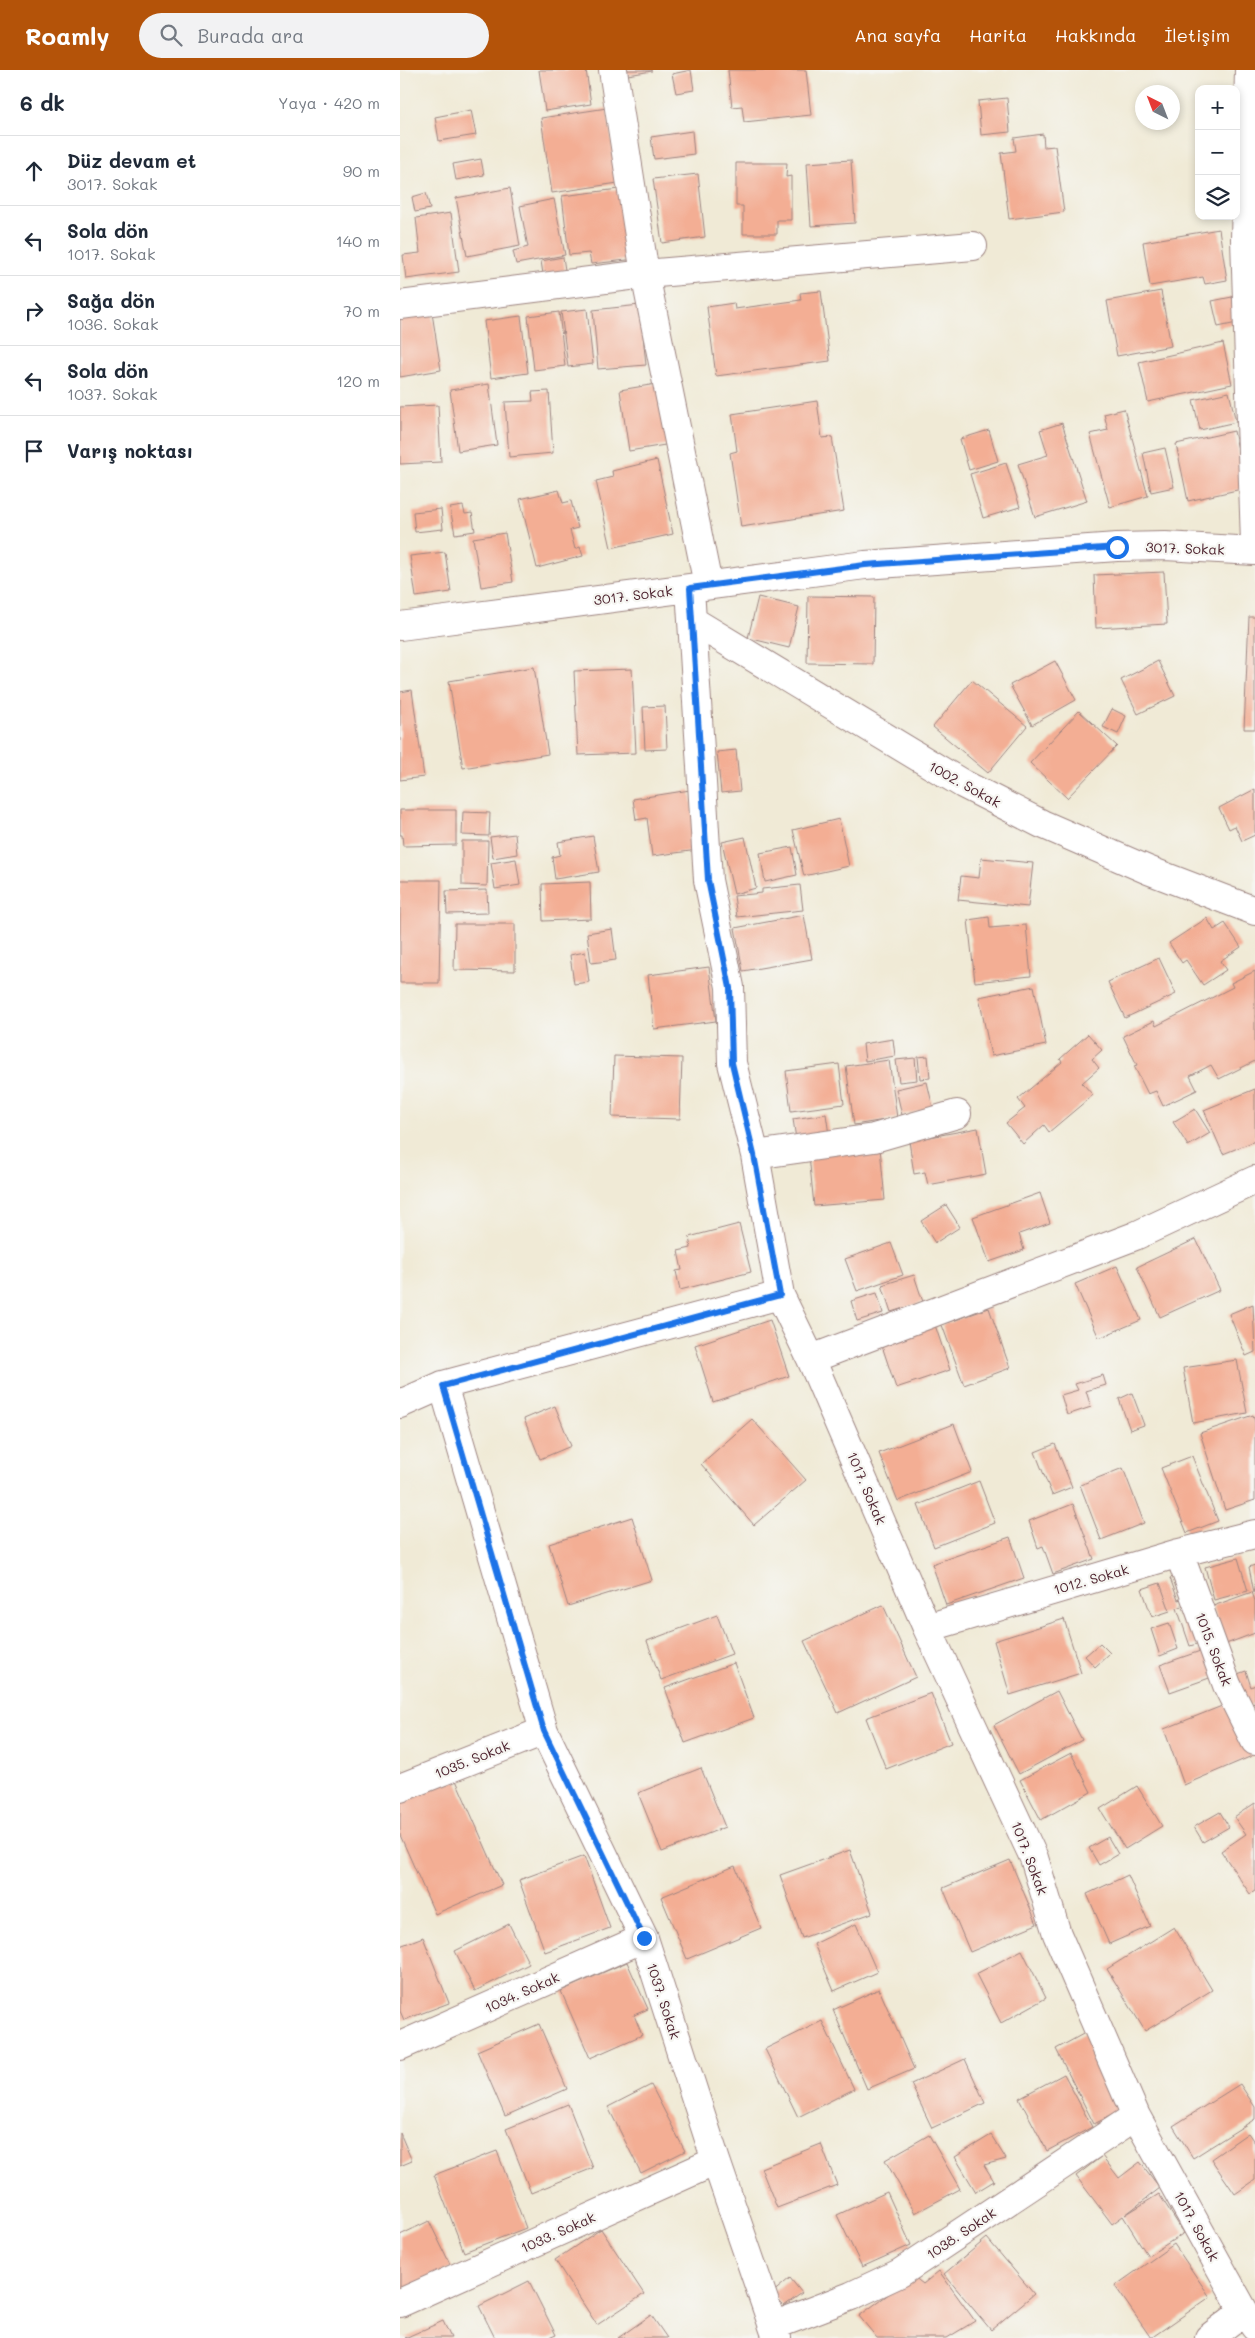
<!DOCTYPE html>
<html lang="tr">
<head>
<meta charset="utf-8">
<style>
  :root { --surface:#fff; --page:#f2f2f3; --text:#1f2937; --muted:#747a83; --line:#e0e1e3; --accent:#b45309 }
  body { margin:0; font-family:Mali,sans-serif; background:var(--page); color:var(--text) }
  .controls { position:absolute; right:15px; top:15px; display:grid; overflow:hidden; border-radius:10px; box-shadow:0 2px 8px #0003 }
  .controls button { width:45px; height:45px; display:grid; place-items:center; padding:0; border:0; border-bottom:1px solid var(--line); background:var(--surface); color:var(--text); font:25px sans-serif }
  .compass { position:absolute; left:735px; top:15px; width:45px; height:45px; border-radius:50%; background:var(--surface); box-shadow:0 2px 8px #0003; rotate:318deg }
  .stop { position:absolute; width:15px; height:15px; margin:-11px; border:4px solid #1a73e8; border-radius:50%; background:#fff }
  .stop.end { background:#1a73e8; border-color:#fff; box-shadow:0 1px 5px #0008 }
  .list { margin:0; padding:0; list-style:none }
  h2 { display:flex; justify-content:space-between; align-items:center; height:65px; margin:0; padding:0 20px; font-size:21px }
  h2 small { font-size:16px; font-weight:400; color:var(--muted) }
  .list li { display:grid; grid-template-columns:32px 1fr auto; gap:15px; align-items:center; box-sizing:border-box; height:70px; padding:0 20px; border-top:1px solid var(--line) }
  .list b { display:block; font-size:19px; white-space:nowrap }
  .list p { margin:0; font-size:16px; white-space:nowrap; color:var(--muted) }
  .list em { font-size:16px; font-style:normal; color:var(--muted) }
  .icon { flex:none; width:28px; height:28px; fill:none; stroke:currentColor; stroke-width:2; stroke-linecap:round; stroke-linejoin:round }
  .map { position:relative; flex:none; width:855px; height:2268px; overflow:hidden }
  header { display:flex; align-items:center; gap:30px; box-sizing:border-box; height:70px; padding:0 25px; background:var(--accent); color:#fff }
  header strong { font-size:24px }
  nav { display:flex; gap:28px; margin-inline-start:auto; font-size:18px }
  .search { width:350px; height:45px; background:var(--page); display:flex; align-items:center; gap:12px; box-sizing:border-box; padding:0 18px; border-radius:28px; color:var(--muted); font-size:19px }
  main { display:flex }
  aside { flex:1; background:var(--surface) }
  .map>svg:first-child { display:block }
  .building { fill:#f3ae94 }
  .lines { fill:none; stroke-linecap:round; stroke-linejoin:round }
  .minor-casing { stroke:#9d8480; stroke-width:30 }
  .minor { stroke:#fff; stroke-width:28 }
  .route { stroke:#1a73e8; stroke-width:6 }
  .labels { text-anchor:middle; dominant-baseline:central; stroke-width:4.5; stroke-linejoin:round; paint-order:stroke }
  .street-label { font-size:14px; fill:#4a1f2b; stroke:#f6f6f2 }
</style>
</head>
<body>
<header>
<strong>Roamly</strong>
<div class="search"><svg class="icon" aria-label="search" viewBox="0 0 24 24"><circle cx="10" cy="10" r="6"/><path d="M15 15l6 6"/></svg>Burada ara</div>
<nav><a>Ana sayfa</a><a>Harita</a><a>Hakkında</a><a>İletişim</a></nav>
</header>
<main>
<aside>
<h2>6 dk<small>Yaya · 420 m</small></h2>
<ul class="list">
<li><svg class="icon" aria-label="ahead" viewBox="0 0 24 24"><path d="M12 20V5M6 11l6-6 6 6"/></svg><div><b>Düz devam et</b><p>3017. Sokak</p></div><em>90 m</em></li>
<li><svg class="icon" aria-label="left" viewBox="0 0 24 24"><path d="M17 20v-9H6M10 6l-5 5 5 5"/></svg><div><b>Sola dön</b><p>1017. Sokak</p></div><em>140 m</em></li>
<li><svg class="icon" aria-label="right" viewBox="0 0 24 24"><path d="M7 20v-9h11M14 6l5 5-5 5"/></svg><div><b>Sağa dön</b><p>1036. Sokak</p></div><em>70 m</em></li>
<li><svg class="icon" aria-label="left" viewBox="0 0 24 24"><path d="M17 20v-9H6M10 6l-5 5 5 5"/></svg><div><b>Sola dön</b><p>1037. Sokak</p></div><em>120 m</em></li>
<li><svg class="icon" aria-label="arrive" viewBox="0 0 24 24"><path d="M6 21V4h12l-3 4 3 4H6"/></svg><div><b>Varış noktası</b></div></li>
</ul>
</aside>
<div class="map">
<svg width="855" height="2268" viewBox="0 0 855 2268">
  <rect width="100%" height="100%" fill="#f6f6f2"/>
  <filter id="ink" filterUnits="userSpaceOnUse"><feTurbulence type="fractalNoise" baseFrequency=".02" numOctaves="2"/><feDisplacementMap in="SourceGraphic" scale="10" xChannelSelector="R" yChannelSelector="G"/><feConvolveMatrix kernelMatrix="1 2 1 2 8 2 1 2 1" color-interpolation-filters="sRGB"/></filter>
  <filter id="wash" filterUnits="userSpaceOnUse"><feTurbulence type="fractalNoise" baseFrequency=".0096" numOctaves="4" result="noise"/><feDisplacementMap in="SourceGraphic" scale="20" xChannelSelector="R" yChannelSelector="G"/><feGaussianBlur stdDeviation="1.12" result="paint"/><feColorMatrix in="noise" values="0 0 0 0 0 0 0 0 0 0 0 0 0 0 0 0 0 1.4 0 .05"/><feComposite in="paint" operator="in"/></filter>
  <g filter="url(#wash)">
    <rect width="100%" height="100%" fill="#f0ead6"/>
    <g id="blocks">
      <path class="building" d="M139,0H186L191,34L145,41Z
        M227,0H251L252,1L228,5Z
        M291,0L294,20L276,23L272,4Z
        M328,0H406L411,45L344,52L342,36L332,37Z
        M607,28L610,62L581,65L578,31Z
        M207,38L218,113L152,123L141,48Z
        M71,40L76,65L39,71L35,47Z
        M292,61L294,84L254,89L251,67Z
        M643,64L644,77L655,76L664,142L609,149L601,83L616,81L614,68Z
        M81,89L84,105L56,110L53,94Z
        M451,90L455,153L411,156L407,93Z
        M336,93H387L386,107L391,106V150H377V164H343V136H336Z
        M298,104L305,167L262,173L253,109Z
        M110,118L120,176L67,186L56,128Z
        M227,118L236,189L191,194L189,183L169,185L162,126Z
        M26,123L30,139L15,142L12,127Z
        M154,129L165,185L116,194L113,181L128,177L120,136Z
        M51,143L59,202L6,209L3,185L20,183L16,148Z
        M819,159L827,210L805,214L803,207L750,216L743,172Z
        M163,187L165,200L143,204L141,191Z
        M421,221L430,291L316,306L307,237L334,233L335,239L401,230L400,223Z
        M761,221L771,276L717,286L707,231Z
        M832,227L837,253L818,257L812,231Z
        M240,235L246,295L198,299L193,240Z
        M187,239L193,294L168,297L161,242Z
        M159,242L165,296L134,300L128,246Z
        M32,243L41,300L0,307V248Z
        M121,246L128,303L91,308L84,251Z
        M823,273L832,314L748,332L739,292Z
        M262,313L271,374L229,381L220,320Z
        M89,314L97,375L58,381L50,320Z
        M149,321L153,383L109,387L105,332L133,331L132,322Z
        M829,322L836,352L800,360L793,330Z
        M417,331L422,368L432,367L444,441L341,457L330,383L337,381L332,344Z
        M38,335L41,392L0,394V337Z
        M724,339L748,426L710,437L690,364L708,360L704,344Z
        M662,353L687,431L635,447L618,394L648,385L640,360Z
        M589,360L598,391L569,400L560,369Z
        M834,361L846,418L788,431L776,374Z
        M765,378L774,417L751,422L743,383Z
        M257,390L273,464L211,478L196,411L213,407L212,401Z
        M606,393L620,437L583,448L570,404Z
        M159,420L163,433L171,431L178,458L170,460L175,479L180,477L183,486L137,498L120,429Z
        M63,436L65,444L72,443L75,461L55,464L50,438Z
        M41,439L43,459L15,462L13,442Z
        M105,463L113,512L81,517L73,468Z
        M45,482L51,522L16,527L10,486Z
        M764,502L767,554L696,558L694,505Z
        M408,526L474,527L473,594L407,593Z
        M358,527L399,537L389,578L348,568Z
        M849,547H855V659H844Z
        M655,591L676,630L632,655L610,615Z
        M758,591L775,626L738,644L721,610Z
        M134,597L148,684L63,698L49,611Z
        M232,599L236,683L178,685L174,601Z
        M572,610L627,656L588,703L533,657Z
        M12,620L24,707L0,710V622Z
        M265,636L267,679L245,680L243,637Z
        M712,639L726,646L718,664L703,657Z
        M679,641L717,676L667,728L630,693Z
        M336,680L340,721L321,723L317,682Z
        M855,719V765L842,771L835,756L829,759L819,738Z
        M290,720L298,780L252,786L247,748L236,750L233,729Z
        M0,740H56V775L3,776L2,765H0Z
        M63,742L90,743L89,766L62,765Z
        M439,749L449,796L404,806L393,760Z
        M115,764L117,784L93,788L90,767Z
        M193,766L199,802L155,809L152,787L160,785L158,772Z
        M345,767L356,818L334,824L322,772Z
        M62,771H88L87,816L62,815Z
        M392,777L397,805L365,812L360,783Z
        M581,788L633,793L628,837L558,830L561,806L579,808Z
        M116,789L120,815L95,819L91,793Z
        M0,810H41L39,913H0Z
        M190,812L191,849L143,851L142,814Z
        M400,815L403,840L337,847L334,826L362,823V819Z
        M87,820L88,843L47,844L46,821Z
        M404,845L412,889L343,901L335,858Z
        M589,847L590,858L626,855L631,906L575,912L568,850Z
        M807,848L814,860L825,853L841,877L820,891L826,900L803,915L786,890L782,893L769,873Z
        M55,854H115V901L54,900Z
        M212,859L216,890L191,893L187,863Z
        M185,882L189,912L174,914L170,885Z
        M759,888L776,924L725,948L708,912Z
        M309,897L316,951L254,959L248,905Z
        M855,901V991L819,1009L811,995L790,1006L797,1020L763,1036L756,1021L748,1024L734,996L737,995L723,966L754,951L756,956L833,917L831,913Z
        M634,916L646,975L591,986L579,927Z
        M688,964L702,980L692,989L699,998L682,1013L693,1025L649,1062L644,1055L623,1074L606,1053L625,1038L618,1029L662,992L660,989Z
        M493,969L495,986L465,991L463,974Z
        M214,986L282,988L280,1049L212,1047Z
        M528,986L530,1008L520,1009L518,987Z
        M515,988L517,1010L499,1012L496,990Z
        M489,990L497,1048L454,1055L446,996Z
        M439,994L444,1034L391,1041L386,1001Z
        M527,1012L533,1038L502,1045L496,1019Z
        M855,1019V1071L823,1084L804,1040Z
        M795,1039L810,1063L788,1076L773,1052Z
        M426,1044L429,1065L396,1069L393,1049Z
        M578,1058L586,1104L528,1115L525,1102L514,1104L509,1071Z
        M480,1078L485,1130L414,1136L409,1085Z
        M640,1123L650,1153L619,1164L624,1180L589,1192L573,1147Z
        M546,1135L560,1157L535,1173L521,1151Z
        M339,1154L351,1202L280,1220L276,1201L282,1200L278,1181L291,1178L289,1167Z
        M796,1169L820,1220L760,1247L737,1197Z
        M491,1173L503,1205L457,1221L445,1189Z
        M717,1196L741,1250L699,1268L675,1214Z
        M514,1205L523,1232L491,1242L482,1215Z
        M477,1223L483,1243L457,1251L451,1231Z
        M853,1234L855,1282L846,1286L829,1244Z
        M589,1238L610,1298L564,1315L542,1255Z
        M370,1250L389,1306L313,1332L295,1275Z
        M535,1255L550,1300L496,1318L481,1273Z
        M837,1290L847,1343L793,1353L783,1298Z
        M703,1305L706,1315L686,1321L691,1337L667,1345L661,1325L678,1320L675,1314Z
        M732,1323L744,1355L730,1360L719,1329Z
        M155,1336L171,1376L140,1389L124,1349Z
        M853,1345L855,1352V1430L825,1440L800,1363Z
        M352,1349L406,1410L354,1455L301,1394Z
        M554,1354L572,1402L498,1431L479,1383Z
        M655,1374L672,1417L652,1425L635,1382Z
        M792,1386L818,1451L787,1463L761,1398Z
        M723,1398L744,1453L701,1470L680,1415Z
        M579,1411L595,1453L534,1477L518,1435Z
        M673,1434L694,1489L653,1504L643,1476L638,1478L629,1451Z
        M232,1447L252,1510L168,1536L149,1474Z
        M610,1467L624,1508L546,1535L532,1494Z
        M838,1488L848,1521L814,1530L805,1497Z
        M855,1495V1523H854L849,1497Z
        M784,1504L792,1526L778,1530L770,1508Z
        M760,1513L770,1541L752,1547L742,1519Z
        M852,1522L855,1531V1563L826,1574L813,1536Z
        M793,1532L806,1571L790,1576L777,1538Z
        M483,1535L516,1607L438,1643L404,1571Z
        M317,1545L332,1584L261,1610L247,1571Z
        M664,1549L681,1603L610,1625L594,1571Z
        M769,1553L778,1579L760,1586L751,1559Z
        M700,1573L710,1583L695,1597L685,1586Z
        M806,1579L815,1606L770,1622L760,1595Z
        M334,1593L354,1648L285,1673L265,1618Z
        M846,1601L851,1617L855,1615V1633L844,1637L832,1606Z
        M657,1621L682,1670L619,1704L594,1655Z
        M531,1623L551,1673L486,1699L466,1648Z
        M832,1632L852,1686L784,1715L764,1659Z
        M671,1683L691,1722L641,1750L620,1710Z
        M301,1698L325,1757L262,1782L238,1723Z
        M55,1708L102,1815L35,1844L0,1765V1732Z
        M737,1716L762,1756L725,1779L700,1739Z
        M855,1733V1821L850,1824L821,1781L846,1764L834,1747Z
        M820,1742L829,1757L803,1772L794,1757Z
        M708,1767L718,1784L699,1795L689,1778Z
        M450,1780L472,1843L402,1868L380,1805Z
        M184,1786L210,1858L145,1882L119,1810Z
        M610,1790L637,1854L570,1882L543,1818Z
        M335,1796L361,1858L287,1889L261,1827Z
        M728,1805L750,1856L709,1874L687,1824Z
        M109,1854L129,1894L75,1921L55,1881Z
        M456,1854L477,1902L434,1921L414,1874Z
        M774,1857L812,1920L745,1961L707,1899Z
        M23,1867L49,1933L4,1950L0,1941V1876Z
        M622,1880L646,1928L601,1953L576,1904Z
        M227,1892L248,1939L234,1945L242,1965L190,1988L161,1921Z
        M479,1919L514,1999L467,2019L433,1940Z
        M422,1951L454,2019L398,2047L365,1979Z
        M139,1954L167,2019L105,2046L77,1981Z
        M685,1963L724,2039L694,2054L656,1979Z
        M565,1989L585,2033L532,2058L511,2014Z
        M664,2004L692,2057L647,2081L619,2028Z
        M840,2014L855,2037V2049L793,2088L773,2056Z
        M251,2015L285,2081L241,2103L208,2037Z
        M168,2034L193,2098L131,2123L106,2059Z
        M0,2063L12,2091L0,2096Z
        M848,2063L855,2073V2110L835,2124L811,2089Z
        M529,2065L560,2119L515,2143L485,2090Z
        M591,2065L606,2089L584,2095L594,2111L576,2122L555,2087Z
        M421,2074L437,2115L377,2138L361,2098Z
        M97,2081L126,2158L64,2182L34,2105Z
        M702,2086L719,2108L740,2092L760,2118L725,2145L759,2124L784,2163L748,2186L723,2146L712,2154L676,2106Z
        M487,2122L511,2175L462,2197L437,2145Z
        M29,2151L52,2198L0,2222V2165Z
        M201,2159L244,2224L197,2255L155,2190Z
        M587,2168L634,2224L591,2260L544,2204Z
        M774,2174L810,2227L751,2268L715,2216Z
        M539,2201L575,2251L547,2268H477L459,2246L513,2206L523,2214Z
        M390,2208L402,2223L384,2236L371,2224Z
        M129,2211L156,2265L149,2268H95L79,2236Z
        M251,2245L267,2268H218Z
        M43,2251L51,2268H5Z"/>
    </g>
  </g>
  <g filter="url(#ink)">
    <use href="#blocks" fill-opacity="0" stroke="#9d8480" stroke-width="1"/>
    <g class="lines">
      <defs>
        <path id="minor" d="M213,0L245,204L308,515
          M849,0L845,169L855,473
          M0,235L245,204L573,176
          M290,518L308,810L330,917L332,993L355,1085L380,1225L411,1289L527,1558L634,1788L657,1864L736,2046L844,2241L855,2257
          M293,551L563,714L642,754L748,800L855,841
          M0,556L465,495L717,477L765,476L855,481
          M355,1085L474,1068L557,1044
          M411,1289L735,1166L855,1110
          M43,1315L144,1661L244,1868L316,2091L377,2268
          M0,1334L43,1315L380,1225
          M779,1483L827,1615L855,1671
          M527,1558L779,1483L855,1464
          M0,1718L144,1661
          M0,1976L244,1868
          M0,2233L316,2091
          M373,2256L451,2226L500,2203L736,2046
          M809,2268L844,2241"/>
      </defs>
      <use href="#minor" class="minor-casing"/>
      <use href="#minor" class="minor"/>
    </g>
  </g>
  <g class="lines" filter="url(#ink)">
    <path class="route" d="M244,1868L144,1661L43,1316L380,1225L354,1085L332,993L330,918L308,810L290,518L465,495L717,477"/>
  </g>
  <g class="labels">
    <g class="street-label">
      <text transform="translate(785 478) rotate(2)">3017. Sokak</text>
      <text transform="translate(233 525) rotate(-7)">3017. Sokak</text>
      <text transform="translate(565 714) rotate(29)">1002. Sokak</text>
      <text transform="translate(467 1418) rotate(67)">1017. Sokak</text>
      <text transform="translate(691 1509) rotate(-16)">1012. Sokak</text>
      <text transform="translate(814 1579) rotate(69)">1015. Sokak</text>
      <text transform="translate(72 1689) rotate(-22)">1035. Sokak</text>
      <text transform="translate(630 1788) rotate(69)">1017. Sokak</text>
      <text transform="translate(122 1922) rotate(-24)">1034. Sokak</text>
      <text transform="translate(264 1931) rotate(72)">1037. Sokak</text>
      <text transform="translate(797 2156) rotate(61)">1017. Sokak</text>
      <text transform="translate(158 2162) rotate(-24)">1033. Sokak</text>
      <text transform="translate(561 2163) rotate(-34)">1038. Sokak</text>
    </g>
  </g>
</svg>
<div class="controls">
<button>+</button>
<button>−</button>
<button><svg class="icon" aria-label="layers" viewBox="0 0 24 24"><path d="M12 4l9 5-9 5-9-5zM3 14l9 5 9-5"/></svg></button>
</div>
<svg class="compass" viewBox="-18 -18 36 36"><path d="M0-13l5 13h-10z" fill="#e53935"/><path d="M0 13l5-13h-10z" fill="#747a83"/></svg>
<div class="stop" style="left:717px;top:477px"></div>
<div class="stop end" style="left:244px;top:1868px"></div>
</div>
</main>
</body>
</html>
